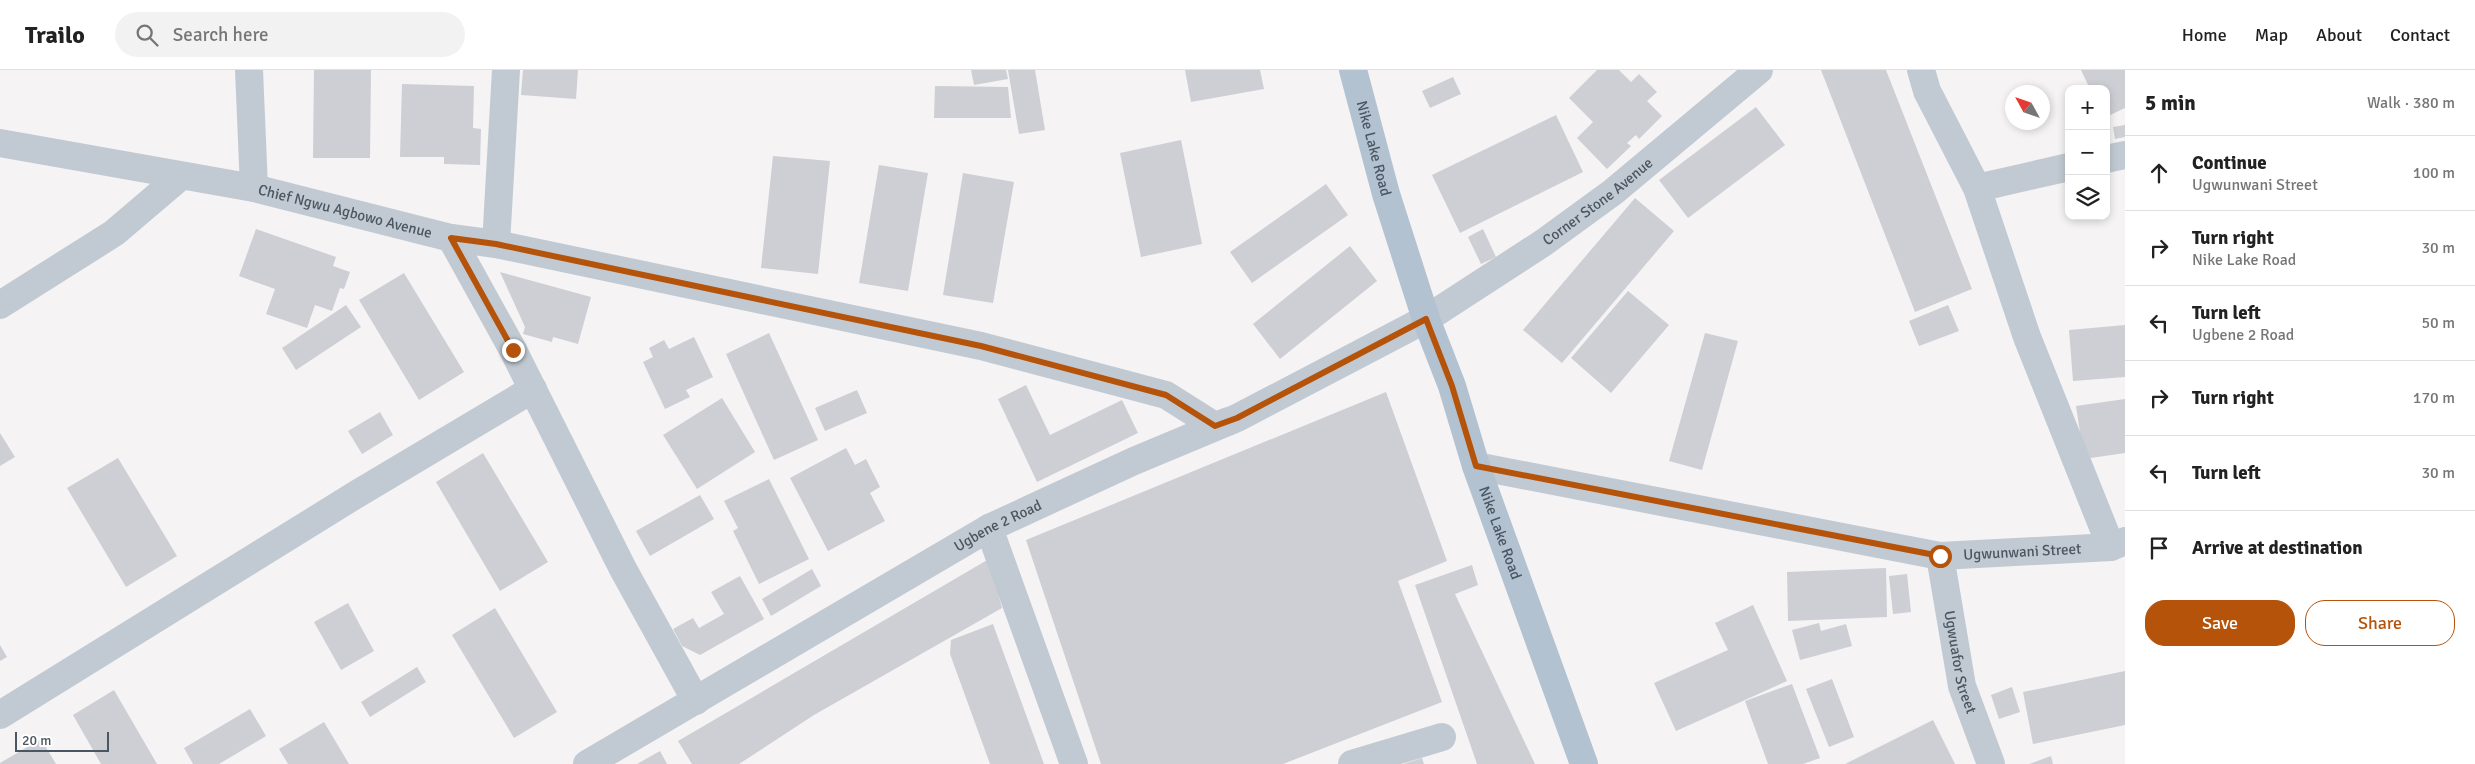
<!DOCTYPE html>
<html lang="en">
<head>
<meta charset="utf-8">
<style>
  :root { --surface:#fff; --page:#f2f2f2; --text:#222; --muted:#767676; --line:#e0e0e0; --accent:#b45309 }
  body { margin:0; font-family:Signika,sans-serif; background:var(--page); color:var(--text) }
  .controls { position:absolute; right:15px; top:15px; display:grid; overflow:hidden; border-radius:10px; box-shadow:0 2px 8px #0003 }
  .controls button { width:45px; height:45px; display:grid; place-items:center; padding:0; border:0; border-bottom:1px solid var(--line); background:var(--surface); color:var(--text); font:25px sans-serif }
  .compass { position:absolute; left:2005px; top:15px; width:45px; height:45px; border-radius:50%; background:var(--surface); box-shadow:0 2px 8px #0003; rotate:310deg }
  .scale { position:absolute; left:15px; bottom:12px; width:94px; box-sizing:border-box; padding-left:5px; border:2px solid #4a5661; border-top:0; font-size:14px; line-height:18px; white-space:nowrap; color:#4a5661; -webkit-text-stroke:4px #fff; paint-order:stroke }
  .stop { position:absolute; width:15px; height:15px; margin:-11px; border:4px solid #b45309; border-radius:50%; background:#fff }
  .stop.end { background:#b45309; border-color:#fff; box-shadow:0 1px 5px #0008 }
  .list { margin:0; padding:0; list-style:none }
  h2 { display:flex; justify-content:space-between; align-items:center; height:65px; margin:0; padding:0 20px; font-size:21px }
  h2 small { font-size:16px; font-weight:400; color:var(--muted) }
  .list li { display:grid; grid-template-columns:32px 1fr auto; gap:15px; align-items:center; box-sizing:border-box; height:75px; padding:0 20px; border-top:1px solid var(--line) }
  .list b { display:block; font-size:19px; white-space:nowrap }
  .list p { margin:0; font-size:16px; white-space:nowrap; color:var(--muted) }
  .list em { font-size:16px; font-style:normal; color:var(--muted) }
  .actions { display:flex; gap:10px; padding:15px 20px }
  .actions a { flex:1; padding:11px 0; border:1px solid var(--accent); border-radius:20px; text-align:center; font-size:18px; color:var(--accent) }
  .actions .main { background:var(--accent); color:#fff }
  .icon { flex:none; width:28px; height:28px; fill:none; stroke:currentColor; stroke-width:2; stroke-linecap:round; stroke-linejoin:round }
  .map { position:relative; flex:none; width:2125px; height:694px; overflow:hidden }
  header { display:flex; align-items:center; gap:30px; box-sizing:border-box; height:70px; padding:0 25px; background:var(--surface); border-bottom:1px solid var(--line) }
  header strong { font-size:24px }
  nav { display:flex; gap:28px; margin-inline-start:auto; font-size:18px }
  .search { width:350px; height:45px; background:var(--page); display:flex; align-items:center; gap:12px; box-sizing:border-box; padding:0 18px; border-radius:28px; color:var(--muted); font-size:19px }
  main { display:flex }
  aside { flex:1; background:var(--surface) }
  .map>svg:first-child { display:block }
  .building { fill:#cdcfd5 }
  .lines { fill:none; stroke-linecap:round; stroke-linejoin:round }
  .street { stroke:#c1cad2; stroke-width:28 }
  .primary { stroke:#b3c2d1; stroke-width:28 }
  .route { stroke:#b45309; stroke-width:6 }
  .labels { text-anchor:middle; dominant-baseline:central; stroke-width:4; stroke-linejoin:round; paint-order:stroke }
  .street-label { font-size:15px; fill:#4a5661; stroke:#fff }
</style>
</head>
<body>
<header>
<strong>Trailo</strong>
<div class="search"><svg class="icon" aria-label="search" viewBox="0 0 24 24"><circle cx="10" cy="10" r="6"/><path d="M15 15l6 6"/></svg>Search here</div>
<nav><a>Home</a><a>Map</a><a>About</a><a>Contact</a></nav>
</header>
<main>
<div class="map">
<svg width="2125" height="694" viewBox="0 0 2125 694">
  <rect width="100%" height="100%" fill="#f5f3f3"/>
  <path class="building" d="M314,0H371L370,88H313Z
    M523,0H578L576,29L521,25Z
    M971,0H1006L1008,9L974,15Z
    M1008,0H1035L1045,60L1019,64Z
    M1185,0H1260L1264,19L1191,32Z
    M1597,0H1619L1631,12L1639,4L1657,22L1647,31L1662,46L1639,69L1636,65L1627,73L1631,76L1607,99L1577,68L1593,52L1569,28Z
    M1821,0H1886L1972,219L1915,242Z
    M2081,0H2125V38L2106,47V19H2090Z
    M1453,7L1461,24L1430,38L1422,21Z
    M402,14L474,16L473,58L481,59L480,95L444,94V87H400Z
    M935,16L1008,17L1011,48H934Z
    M1756,37L1785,75L1688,148L1659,110Z
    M1556,45L1583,102L1460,163L1432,105Z
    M2125,55V67L2115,69L2113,57Z
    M1181,70L1202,174L1141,187L1120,83Z
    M773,86L830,91L818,204L761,198Z
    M879,95L928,103L908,221L859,213Z
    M963,103L1014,112L993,233L943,225Z
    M1326,114L1348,145L1252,213L1230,182Z
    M1635,128L1674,161L1562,293L1523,260Z
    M256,159L336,187L333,196L350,202L344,219L340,218L332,241L315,235L307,258L266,244L275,219L239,206Z
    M1483,159L1496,187L1481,194L1468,167Z
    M1350,176L1377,211L1280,289L1253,254Z
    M500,202L591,227L578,274L553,267L552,272L523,264L525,257Z
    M404,203L464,302L419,330L359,230Z
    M1628,221L1669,255L1611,323L1571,288Z
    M346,235L361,257L296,300L282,278Z
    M1948,235L1959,261L1919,276L1909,251Z
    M2125,255V307L2073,311L2069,260Z
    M769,263L818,370L774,390L726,284Z
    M1705,263L1738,271L1702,400L1669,391Z
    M694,267L713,307L686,320L690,327L665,339L643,292L653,287L649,278L664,270L669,279Z
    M1026,315L1050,365L1122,330L1138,363L1037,412L998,329Z
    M857,320L867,343L825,361L815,338Z
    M1386,322L1447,491L1398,511L1442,632L1283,694H1101L1026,470Z
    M722,328L755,382L697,419L663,365Z
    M2125,329V383L2084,389L2076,336Z
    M380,342L393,365L362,384L348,361Z
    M0,363L15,387L0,396Z
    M846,378L855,395L866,389L880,417L870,423L885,451L828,481L790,408Z
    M483,383L548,492L500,521L436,412Z
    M118,388L177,486L126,517L67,418Z
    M769,409L809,489L759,514L733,461L738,458L724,431Z
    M700,425L714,449L650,486L636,461Z
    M989,489L1002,538L814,645L739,694H692L678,671Z
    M1472,495L1478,515L1455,524L1535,694H1477L1415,515Z
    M1886,498L1887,547L1788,551L1787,502Z
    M812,499L821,516L771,546L762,529Z
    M1907,504L1911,542L1893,544L1889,506Z
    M740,506L764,549L700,585L682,576L673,559L693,548L699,558L724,544L711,522Z
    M348,533L374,581L341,600L314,552Z
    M1753,535L1787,611L1676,661L1654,613L1728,580L1715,553Z
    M495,538L557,642L514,668L452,565Z
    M1819,553L1821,561L1846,554L1852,576L1800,590L1792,560Z
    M993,554L1044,694H990L950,584L951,570Z
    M0,575L7,587L0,591Z
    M417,597L426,612L370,647L361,632Z
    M2125,601V655L2033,674L2023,622Z
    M1832,609L1854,667L1829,677L1806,619Z
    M1792,614L1820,688L1803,694H1768L1745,631Z
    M2012,617L2020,642L1999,649L1991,625Z
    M114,620L157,694H101L73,645Z
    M250,639L266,666L219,694H193L184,678Z
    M1933,650L1955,694H1845Z
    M324,652L349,694H288L279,679Z
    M41,669L56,694H0V693Z
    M660,681L667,694H637Z
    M2051,686L2053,694H2029Z
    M1422,688L1424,694H1403Z"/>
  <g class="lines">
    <g class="street">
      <path d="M249,0L254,118"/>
      <path d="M1921,0L1927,21L1977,118L2027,267L2111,477"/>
      <path id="s1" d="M0,73L254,118L451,168L496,174L981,276L1166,325L1215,356L1229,351"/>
      <path d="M2106,89L2125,85"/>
      <path d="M1977,118L2069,97"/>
      <path d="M451,168L513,280L623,499L696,631"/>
      <path d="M496,174L506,0"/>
      <path d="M0,235L114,163L181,106"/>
      <path id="s2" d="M1476,396L1940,486L2111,477L2125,471"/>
      <path d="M989,458L1074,694"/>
      <path id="s3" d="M1940,486L1962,616L1991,694"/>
      <path d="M0,645L357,424L533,319"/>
      <path id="s4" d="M587,694L989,458L1134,391L1237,348L1426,249L1543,173L1613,122L1759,0"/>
      <path d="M1352,694L1442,667"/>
    </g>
    <path class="primary" id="s5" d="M1353,0L1386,124L1426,249L1452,316L1476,396L1584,694"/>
  </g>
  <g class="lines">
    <path class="route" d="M513,280L451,168L496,174L981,276L1166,325L1215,356L1237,348L1426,249L1452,316L1476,396L1940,486"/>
  </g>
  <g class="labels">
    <g class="street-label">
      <text stroke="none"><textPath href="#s5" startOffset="81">Nike Lake Road</textPath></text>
      <text stroke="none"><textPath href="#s4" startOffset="1159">Corner Stone Avenue</textPath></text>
      <text stroke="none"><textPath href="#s1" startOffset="352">Chief Ngwu Agbowo Avenue</textPath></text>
      <text stroke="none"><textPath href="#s4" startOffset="475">Ugbene 2 Road</textPath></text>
      <text stroke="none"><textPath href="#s5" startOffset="486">Nike Lake Road</textPath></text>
      <text stroke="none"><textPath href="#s2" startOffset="555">Ugwunwani Street</textPath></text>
      <text stroke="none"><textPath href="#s3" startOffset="108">Ugwuafor Street</textPath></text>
    </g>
  </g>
</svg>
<div class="controls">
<button>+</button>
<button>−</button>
<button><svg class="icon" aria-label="layers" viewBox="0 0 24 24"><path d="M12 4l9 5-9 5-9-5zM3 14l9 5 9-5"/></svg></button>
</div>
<svg class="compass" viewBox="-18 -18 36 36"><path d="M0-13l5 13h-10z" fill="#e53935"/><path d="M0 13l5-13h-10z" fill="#767676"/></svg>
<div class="scale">20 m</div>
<div class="stop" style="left:1940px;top:486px"></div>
<div class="stop end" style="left:513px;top:280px"></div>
</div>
<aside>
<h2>5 min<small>Walk · 380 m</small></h2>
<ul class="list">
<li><svg class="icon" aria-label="ahead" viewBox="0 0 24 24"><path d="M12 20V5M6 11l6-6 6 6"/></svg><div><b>Continue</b><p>Ugwunwani Street</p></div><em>100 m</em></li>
<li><svg class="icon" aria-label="right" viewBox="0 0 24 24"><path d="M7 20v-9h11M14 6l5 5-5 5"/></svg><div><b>Turn right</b><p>Nike Lake Road</p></div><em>30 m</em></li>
<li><svg class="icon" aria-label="left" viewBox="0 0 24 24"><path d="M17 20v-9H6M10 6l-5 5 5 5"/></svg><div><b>Turn left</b><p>Ugbene 2 Road</p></div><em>50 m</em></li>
<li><svg class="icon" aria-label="right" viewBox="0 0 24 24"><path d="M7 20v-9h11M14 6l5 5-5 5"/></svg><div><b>Turn right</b></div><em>170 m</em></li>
<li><svg class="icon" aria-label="left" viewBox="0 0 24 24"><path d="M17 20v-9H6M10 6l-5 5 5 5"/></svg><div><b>Turn left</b></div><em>30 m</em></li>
<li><svg class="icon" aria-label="arrive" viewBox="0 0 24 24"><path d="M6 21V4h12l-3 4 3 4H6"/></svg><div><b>Arrive at destination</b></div></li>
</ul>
<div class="actions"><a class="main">Save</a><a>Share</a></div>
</aside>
</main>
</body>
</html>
